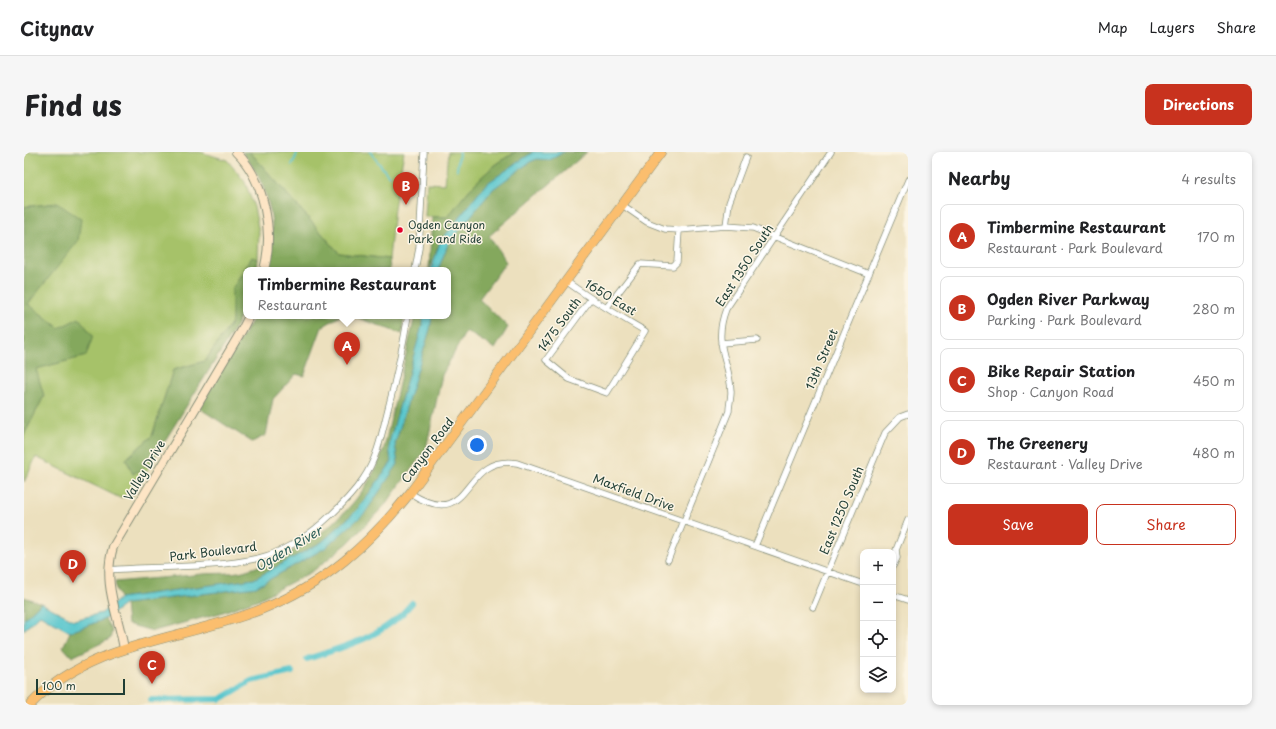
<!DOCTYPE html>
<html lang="en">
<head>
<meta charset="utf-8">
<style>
  :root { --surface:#fff; --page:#f6f6f6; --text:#202124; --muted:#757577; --line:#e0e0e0; --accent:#c8321e }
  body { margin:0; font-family:"Playpen Sans",sans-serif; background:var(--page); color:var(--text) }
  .controls { position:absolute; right:12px; bottom:12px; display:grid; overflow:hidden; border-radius:8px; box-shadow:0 2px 6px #0003 }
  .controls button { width:36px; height:36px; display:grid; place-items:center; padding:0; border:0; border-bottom:1px solid var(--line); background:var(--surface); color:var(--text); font:20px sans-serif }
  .scale { position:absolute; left:12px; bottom:10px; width:89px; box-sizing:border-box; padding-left:4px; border:2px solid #1f3d34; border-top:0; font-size:11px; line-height:14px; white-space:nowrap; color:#1f3d34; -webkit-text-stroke:3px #fcf5e5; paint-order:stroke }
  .you { position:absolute; left:453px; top:293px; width:14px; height:14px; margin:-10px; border:3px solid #fff; border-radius:50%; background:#1a73e8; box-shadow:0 0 0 6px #1a73e833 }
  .badge { display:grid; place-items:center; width:26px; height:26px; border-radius:50%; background:var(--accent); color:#fff; font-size:13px; font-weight:700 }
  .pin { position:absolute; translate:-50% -33px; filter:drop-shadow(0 1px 2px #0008) }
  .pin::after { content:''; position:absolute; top:21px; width:14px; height:12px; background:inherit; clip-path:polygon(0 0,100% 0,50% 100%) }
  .popup { position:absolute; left:219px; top:115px; width:208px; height:52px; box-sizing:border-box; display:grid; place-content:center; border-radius:8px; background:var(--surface); filter:drop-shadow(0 1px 3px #0005); font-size:13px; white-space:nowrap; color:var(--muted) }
  .popup b { font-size:15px; color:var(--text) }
  .popup::after { content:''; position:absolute; left:50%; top:100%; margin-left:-8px; border:8px solid transparent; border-top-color:var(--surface) }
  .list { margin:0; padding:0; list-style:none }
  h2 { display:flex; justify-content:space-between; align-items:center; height:52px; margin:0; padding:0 16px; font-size:17px }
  h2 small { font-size:13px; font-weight:400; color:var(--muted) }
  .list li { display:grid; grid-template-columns:26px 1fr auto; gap:12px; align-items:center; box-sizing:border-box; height:64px; margin:0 8px 8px; padding:0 8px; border:1px solid var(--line); border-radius:8px }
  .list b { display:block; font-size:15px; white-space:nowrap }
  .list p { margin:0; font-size:13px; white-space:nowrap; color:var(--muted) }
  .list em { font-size:13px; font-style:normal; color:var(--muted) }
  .actions { display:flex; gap:8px; padding:12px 16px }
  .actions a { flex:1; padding:9px 0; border:1px solid var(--accent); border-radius:8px; text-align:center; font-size:14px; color:var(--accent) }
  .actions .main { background:var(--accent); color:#fff }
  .icon { flex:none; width:22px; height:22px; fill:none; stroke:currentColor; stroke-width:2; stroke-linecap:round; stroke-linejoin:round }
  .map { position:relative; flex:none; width:884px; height:553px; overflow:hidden; border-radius:8px }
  header { display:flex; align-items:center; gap:24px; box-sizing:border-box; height:56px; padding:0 20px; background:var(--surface); border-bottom:1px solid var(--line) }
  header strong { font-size:19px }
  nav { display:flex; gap:22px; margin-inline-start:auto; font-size:14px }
  .intro { display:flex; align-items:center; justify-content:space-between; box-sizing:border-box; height:96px; padding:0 24px }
  h1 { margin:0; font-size:28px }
  .button { padding:10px 18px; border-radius:8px; background:var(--accent); color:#fff; font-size:14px; font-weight:700 }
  main { display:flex; gap:24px; padding:0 24px }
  aside { flex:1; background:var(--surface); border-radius:8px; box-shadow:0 2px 6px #0003 }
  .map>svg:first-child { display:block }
  .green { fill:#a6c269; stroke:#62804e }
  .forest { fill:#84a85d; stroke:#527248 }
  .water { fill:#58c6cd; stroke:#3c8280 }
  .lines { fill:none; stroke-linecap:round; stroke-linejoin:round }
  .stream { stroke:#58c6cd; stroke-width:2 }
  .canal { stroke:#58c6cd; stroke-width:6 }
  .street-casing { stroke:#868e79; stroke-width:7 }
  .secondary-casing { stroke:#868e79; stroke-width:10 }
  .primary-casing { stroke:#868e79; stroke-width:10 }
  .street { stroke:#fff; stroke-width:5.5 }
  .secondary { stroke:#fde5c5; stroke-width:8 }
  .primary { stroke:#fbbe6e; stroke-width:9 }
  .bus-dot { fill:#e4002b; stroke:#fcf5e5; stroke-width:1.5 }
  .labels { text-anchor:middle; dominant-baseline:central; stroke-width:3; stroke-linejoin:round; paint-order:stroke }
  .bus-label { font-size:11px; fill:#1f3d34; stroke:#fcf5e5; text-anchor:start }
  .street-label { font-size:12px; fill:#1f3d34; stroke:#fcf5e5 }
  .water-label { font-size:13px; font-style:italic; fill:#2d5f5a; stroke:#fcf5e5 }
</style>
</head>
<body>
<header>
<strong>Citynav</strong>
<nav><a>Map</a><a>Layers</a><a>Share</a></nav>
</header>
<div class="intro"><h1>Find us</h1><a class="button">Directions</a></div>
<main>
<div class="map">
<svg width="884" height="553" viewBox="0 0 884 553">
  <rect width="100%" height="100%" fill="#fcf5e5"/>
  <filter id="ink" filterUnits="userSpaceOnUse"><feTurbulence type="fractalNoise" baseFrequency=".025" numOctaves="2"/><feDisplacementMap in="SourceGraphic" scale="8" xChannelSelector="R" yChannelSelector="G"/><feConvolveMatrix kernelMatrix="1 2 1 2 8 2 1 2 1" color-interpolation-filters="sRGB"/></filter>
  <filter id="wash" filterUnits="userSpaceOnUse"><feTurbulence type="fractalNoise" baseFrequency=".012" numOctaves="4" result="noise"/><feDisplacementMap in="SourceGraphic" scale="16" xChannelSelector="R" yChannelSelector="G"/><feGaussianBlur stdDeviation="0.9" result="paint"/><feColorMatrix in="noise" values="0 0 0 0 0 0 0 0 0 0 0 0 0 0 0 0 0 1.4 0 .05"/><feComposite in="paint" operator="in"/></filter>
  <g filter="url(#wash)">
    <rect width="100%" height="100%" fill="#ece0be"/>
    <path class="green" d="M0,0H176L203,8L221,30L230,55L235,80L234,107L228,106L209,137L208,170L181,209L149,218L128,284L102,307L109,322L127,311L109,343L96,346L12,305L0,330V283L20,244L11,217L62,204L35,176L4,152L22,128L33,51L0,55Z
      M226,0H380L370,56L365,107L315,101Z
      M424,0H492C464,14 443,39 424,65H401L403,31L421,32Z"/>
    <path class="forest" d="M218,0H226L315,101L365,107L366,118H244C254,74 247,36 218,0Z
      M492,0H509L462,32L416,90L405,118L408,65H424C443,39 464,14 492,0Z
      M540,0H563L465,84L482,110L455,147L484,175L471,197L442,179L418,223L402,297L362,352L324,391L289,419L235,447L196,461L129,479L103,472L101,452L232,435L301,396L374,312L371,292L406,177L408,164H424V118H414L424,92L469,37L506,10L513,7L526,8Z
      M33,51L57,67L54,89L4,152L35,176L55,166L69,184L62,204L12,217L20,244L0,283V55Z
      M228,105L234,107L233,118H222V152L210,178L127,311L109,322L102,307L128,284L149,218L181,209L208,170V137Z
      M231,164H316L298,175L280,224L272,222L249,247L242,283L228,290L175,256Z
      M329,164H380L378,182Z
      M391,164H399L398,174L365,291L367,311L333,358L298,390L230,427L96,446L92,437L91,430C121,427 150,425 179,422C192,421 207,422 219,419C281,402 340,358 360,296Z
      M0,445L17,451L0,467Z
      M81,467L88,479L86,487L48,505L39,495L46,480Z"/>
    <path class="water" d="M509,0H540L526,8L513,7L506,10L469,37L424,92L414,118H407L416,90L462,32Z
      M399,164H408L406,177L371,292L374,312L341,361L301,396L232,435L101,452L81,467L46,480L16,463L0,478V467L17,451L50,468L78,461L96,446L230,427L298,390L333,358L367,311L365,291L398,174Z"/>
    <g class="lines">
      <path class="stream" d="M346,0L365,24
        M268,13L274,0
        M433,18L435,0"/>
      <path class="canal" d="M283,507C322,494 361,485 388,451
        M127,548L197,547L227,529L268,520"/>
    </g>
  </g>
  <g filter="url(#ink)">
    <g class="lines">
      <defs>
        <path id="street" d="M597,52L623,70L641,77L655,78L702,74L729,76L845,122
          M702,74L705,51L722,5
          M391,118L395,96L400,0
          M542,129C567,148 594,163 621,179L583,241L545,227L522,208L566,148
          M583,155L616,112L649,114L653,110L655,78
          M697,191L733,188
          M386,341C451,382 434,302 493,311L839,432
          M731,394L884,28
          M644,408L705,259C705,253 707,246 707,240C706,207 688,194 702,157L807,0
          M869,414L873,406L872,398L884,368
          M84,418C134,414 186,417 235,406C257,401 281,386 298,371C313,358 328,343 339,327C352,308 357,286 362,265C371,231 378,198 384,164
          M869,443L884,448
          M789,455L861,281L876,265L884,262"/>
        <path id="secondary" d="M212,0C241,28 250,80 240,118
          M100,497C94,460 78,433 89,395L218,178L225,164"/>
        <path id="primary" d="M6,553C68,488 159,489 238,457C300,433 345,392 386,341L637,0"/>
      </defs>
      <use href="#street" class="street-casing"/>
      <use href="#secondary" class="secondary-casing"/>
      <use href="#primary" class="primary-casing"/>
      <use href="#street" class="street"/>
      <use href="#secondary" class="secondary"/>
      <use href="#primary" class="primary"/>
    </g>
  </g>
  <circle class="bus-dot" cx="376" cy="78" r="3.5"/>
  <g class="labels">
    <g class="bus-label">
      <text x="384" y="72">Ogden Canyon<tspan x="384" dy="14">Park and Ride</tspan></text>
    </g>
    <g class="street-label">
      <text transform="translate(720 113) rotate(-57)">East 1350 South</text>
      <text transform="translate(587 145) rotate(31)">1650 East</text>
      <text transform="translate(535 172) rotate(-54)">1475 South</text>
      <text transform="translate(797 207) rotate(-67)">13th Street</text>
      <text transform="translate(403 298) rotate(-53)">Canyon Road</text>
      <text transform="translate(120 318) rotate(-59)">Valley Drive</text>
      <text transform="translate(610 340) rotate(20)">Maxfield Drive</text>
      <text transform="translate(817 358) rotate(-67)">East 1250 South</text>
      <text transform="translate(189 399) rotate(-7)">Park Boulevard</text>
    </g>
    <g class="water-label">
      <text transform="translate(264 396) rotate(-31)">Ogden River</text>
    </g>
  </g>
</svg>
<div class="controls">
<button>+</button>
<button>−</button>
<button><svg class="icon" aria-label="locate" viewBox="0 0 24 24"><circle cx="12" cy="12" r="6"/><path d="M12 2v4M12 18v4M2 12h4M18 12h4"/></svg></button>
<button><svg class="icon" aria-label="layers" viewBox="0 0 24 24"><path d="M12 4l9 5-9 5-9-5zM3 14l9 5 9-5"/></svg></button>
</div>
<div class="scale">100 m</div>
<div class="you"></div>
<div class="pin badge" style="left:323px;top:213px">A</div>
<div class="popup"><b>Timbermine Restaurant</b>Restaurant</div>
<div class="pin badge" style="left:382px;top:53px">B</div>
<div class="pin badge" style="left:128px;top:532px">C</div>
<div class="pin badge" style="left:49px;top:431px">D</div>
</div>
<aside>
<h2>Nearby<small>4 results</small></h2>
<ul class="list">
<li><span class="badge">A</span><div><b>Timbermine Restaurant</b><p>Restaurant · Park Boulevard</p></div><em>170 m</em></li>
<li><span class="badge">B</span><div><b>Ogden River Parkway</b><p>Parking · Park Boulevard</p></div><em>280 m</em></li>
<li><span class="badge">C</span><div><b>Bike Repair Station</b><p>Shop · Canyon Road</p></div><em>450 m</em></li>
<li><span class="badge">D</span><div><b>The Greenery</b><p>Restaurant · Valley Drive</p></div><em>480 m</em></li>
</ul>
<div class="actions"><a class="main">Save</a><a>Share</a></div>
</aside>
</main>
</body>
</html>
